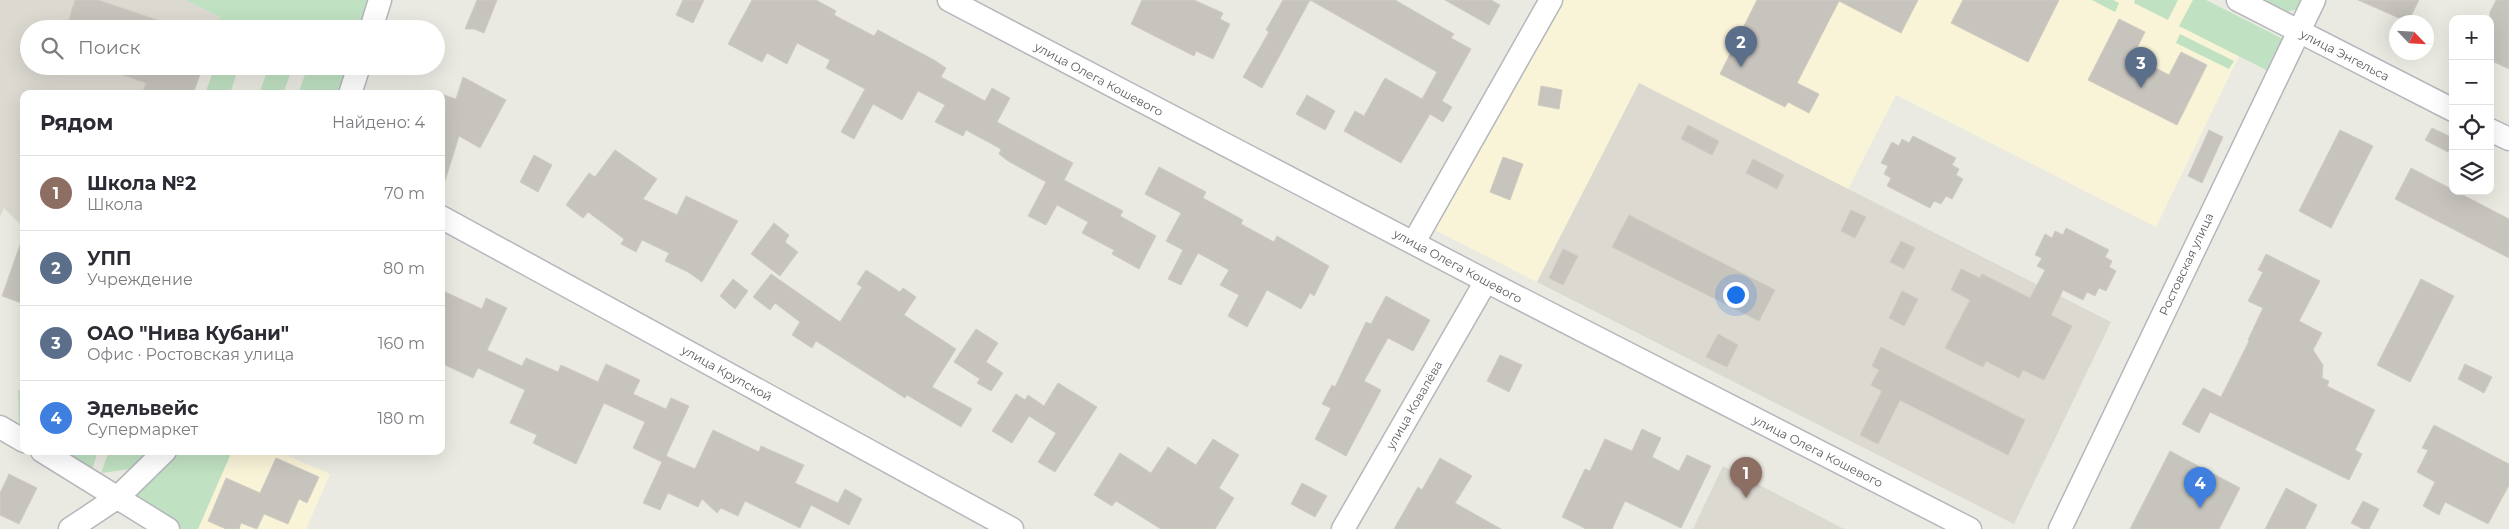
<!DOCTYPE html>
<html lang="ru">
<head>
<meta charset="utf-8">
<style>
  :root { --surface:#fff; --page:#f7f7f7; --text:#2b2b33; --muted:#7c7c81; --line:#e1e1e2; --accent:#d6523d }
  body { margin:0; font-family:Montserrat,sans-serif; background:var(--page); color:var(--text) }
  .controls { position:absolute; right:15px; top:15px; display:grid; overflow:hidden; border-radius:10px; box-shadow:0 5px 20px #0002 }
  .controls button { width:45px; height:45px; display:grid; place-items:center; padding:0; border:0; border-bottom:1px solid var(--line); background:var(--surface); color:var(--text); font:25px sans-serif }
  .compass { position:absolute; left:2389px; top:15px; width:45px; height:45px; border-radius:50%; background:var(--surface); box-shadow:0 5px 20px #0002; rotate:115deg }
  .you { position:absolute; left:1735px; top:294px; width:18px; height:18px; margin:-12px; border:4px solid #fff; border-radius:50%; background:#1a73e8; box-shadow:0 0 0 8px #1a73e833 }
  .badge { display:grid; place-items:center; width:32px; height:32px; border-radius:50%; background:var(--accent); color:#fff; font-size:16px; font-weight:700 }
  .pin { position:absolute; translate:-50% -41px; filter:drop-shadow(0 1px 2px #0008) }
  .pin::after { content:''; position:absolute; top:26px; width:18px; height:15px; background:inherit; clip-path:polygon(0 0,100% 0,50% 100%) }
  .list { margin:0; padding:0; list-style:none }
  h2 { display:flex; justify-content:space-between; align-items:center; height:65px; margin:0; padding:0 20px; font-size:21px }
  h2 small { font-size:16px; font-weight:400; color:var(--muted) }
  .list li { display:grid; grid-template-columns:32px 1fr auto; gap:15px; align-items:center; box-sizing:border-box; height:75px; padding:0 20px; border-top:1px solid var(--line) }
  .list b { display:block; font-size:19px; white-space:nowrap }
  .list p { margin:0; font-size:16px; white-space:nowrap; color:var(--muted) }
  .list em { font-size:16px; font-style:normal; color:var(--muted) }
  .icon { flex:none; width:28px; height:28px; fill:none; stroke:currentColor; stroke-width:2; stroke-linecap:round; stroke-linejoin:round }
  .map { position:relative; flex:none; width:2509px; height:529px; overflow:hidden }
  .search { position:absolute; background:var(--surface); box-shadow:0 5px 20px #0002; left:20px; top:20px; width:425px; height:55px; display:flex; align-items:center; gap:12px; box-sizing:border-box; padding:0 18px; border-radius:28px; color:var(--muted); font-size:19px }
  .panel { position:absolute; background:var(--surface); box-shadow:0 5px 20px #0002; left:20px; top:90px; width:425px; height:365px; border-radius:10px }
  .map>svg:first-child { display:block }
  .commercial { fill:#f9f4d8 }
  .education { fill:#dbd9d0 }
  .green { fill:#c0e1c2 }
  .building { fill:#c7c4be; stroke:#cfcbc1 }
  .lines { fill:none; stroke-linecap:round; stroke-linejoin:round }
  .minor-casing { stroke:#b4b7bb; stroke-width:25 }
  .minor { stroke:#fff; stroke-width:22 }
  .labels { text-anchor:middle; dominant-baseline:central; stroke-width:4.5; stroke-linejoin:round; paint-order:stroke }
  .street-label { font-size:12px; fill:#5a5d61; stroke:#fff }
</style>
</head>
<body>
<div class="map">
<svg width="2509" height="529" viewBox="0 0 2509 529">
  <rect width="100%" height="100%" fill="#ebeae2"/>
  <path class="commercial" d="M1560,0H2206L2272,73L2239,56L2156,227L1896,95L1848,189L1639,83L1537,282L1431,228Z
    M232,451H276L330,474L306,529H198Z"/>
  <path class="education" d="M0,0H185L220,17L216,29H29V66H203L193,94H24V224L18,222L4,208L0,217Z
    M1639,83L2111,322L2014,524L1537,282Z
    M1723,466L1844,529H1693Z"/>
  <path class="green" d="M185,0H369L360,29H233L217,23L220,17Z
    M2092,0H2113L2119,3L2115,12Z
    M2135,0H2178L2168,20L2134,3Z
    M2193,0H2206L2287,41L2272,73L2179,26Z
    M2263,0H2307L2297,9L2287,12Z
    M2180,34L2234,61L2229,69L2176,43Z
    M215,66H239L230,94H205Z
    M269,66H293L283,94H259Z
    M308,66H348L340,94H298Z
    M18,390L24,392V431L19,428Z
    M65,451H98L92,470L65,454Z
    M109,451H153L130,469L101,473Z
    M177,451H232L198,529H180L131,497L170,461Z"/>
  <path class="building" d="M75,0H98L175,26V29H66Z
    M477,0H497L484,33L474,29H465Z
    M683,0H704L693,23L676,15Z
    M752,0H816L836,11L834,15L874,36L878,30L934,60L946,68L941,77L985,101L992,88L1010,98L997,122L1073,163L1064,180L1123,211L1120,216L1156,236L1139,269L1112,254L1114,250L1082,233L1088,222L1057,205L1046,225L1028,216L1046,182L1008,161L999,154L1001,149L966,130L963,136L935,122L945,105L918,91L902,120L873,104L854,139L841,132L865,89L826,68L830,60L797,43L787,64L767,53L762,62L728,44Z
    M1142,0H1194L1223,13L1220,19L1230,24L1213,59L1196,51L1194,56L1131,24Z
    M1283,0H1395L1454,34L1451,38L1471,49L1442,101L1452,107L1443,122L1430,114L1401,163L1344,131L1355,111L1364,116L1385,78L1422,99L1437,72L1310,0L1262,88L1243,77L1269,32L1266,30Z
    M1445,0H1491L1500,5L1489,25Z
    M1757,0H1918L1901,33L1839,1L1797,83L1819,94L1809,113L1788,102L1785,107L1720,74Z
    M1963,0H2059L2028,62L1951,23Z
    M2358,0H2419L2408,22Z
    M2496,0H2509V69L2490,60V12Z
    M2119,19L2145,32L2133,56L2169,75L2181,52L2207,65L2177,125L2088,80Z
    M106,66H203L193,94H142L146,83L106,69Z
    M463,77L506,100L480,148L459,136L445,181H441V94L456,99Z
    M1541,86L1562,90L1559,109L1538,105Z
    M1307,95L1335,111L1325,130L1296,114Z
    M1688,125L1719,141L1712,155L1681,139Z
    M2432,128L2453,138L2448,152L2425,140Z
    M2209,130L2223,137L2202,183L2188,176Z
    M2340,130L2373,146L2331,228L2299,211Z
    M1913,136L1956,158L1952,165L1959,169L1956,175L1963,179L1952,199L1946,196L1941,204L1934,201L1930,208L1887,186L1891,178L1884,174L1888,166L1881,163L1892,142L1899,146L1902,139L1909,143Z
    M615,150L657,179L643,199L677,215L686,196L738,221L702,282L688,272L665,261L669,253L642,240L636,252L621,244L624,239L588,212L583,218L566,205L589,173L595,177Z
    M534,155L552,165L538,192L520,182Z
    M1503,157L1523,164L1510,200L1490,192Z
    M1753,159L1784,175L1777,189L1746,173Z
    M1159,167L1206,192L1203,198L1243,220L1241,224L1274,242L1277,236L1329,266L1314,296L1310,293L1301,309L1267,290L1247,327L1228,316L1239,295L1220,285L1229,270L1198,253L1181,285L1168,279L1183,250L1166,241L1181,213L1145,194Z
    M2411,168L2509,219V258L2395,199Z
    M1851,210L1866,217L1855,238L1841,231Z
    M1629,215L1775,290L1759,321L1612,247Z
    M774,223L789,235L785,242L798,252L780,276L751,254Z
    M2066,228L2109,250L2105,257L2112,261L2109,267L2116,271L2106,291L2099,288L2095,296L2087,292L2083,300L2063,290L2051,315L2072,326L2044,380L2023,370L2019,378L1986,361L1983,367L1945,348L1970,300L1951,290L1961,269L1980,278L1982,274L2030,298L2045,270L2037,266L2042,258L2035,255L2045,234L2052,238L2055,231L2063,235Z
    M1901,241L1915,248L1904,269L1890,262Z
    M21,242H24V304L2,296Z
    M1563,249L1578,256L1563,285L1549,278Z
    M2266,254L2320,281L2299,321L2322,333L2313,350L2323,365L2322,378L2329,381L2327,386L2375,410L2355,450L2362,454L2349,480L2210,412L2199,433L2182,424L2203,388L2221,397L2249,341L2248,340L2263,308L2248,301L2263,272L2258,270Z
    M866,270L900,292L903,288L916,297L904,315L956,349L932,387L972,409L961,427L907,395L905,398L816,341L812,348L792,335L800,322L775,303L770,310L753,297L771,274L840,322L862,287L857,284Z
    M733,279L748,291L735,309L720,296Z
    M2421,279L2454,296L2410,382L2377,365Z
    M441,290L482,309L486,298L507,308L487,350L522,366L526,358L558,372L561,365L598,382L606,364L640,380L633,394L666,409L671,398L689,406L666,456L695,469L713,430L759,452L761,446L804,465L795,483L838,503L845,489L862,499L849,525L811,505L800,528L745,501L738,516L721,508L717,513L702,499L698,507L668,493L660,510L643,503L662,462L633,448L645,422L604,403L576,464L533,443L537,435L510,423L525,390L478,368L473,378L441,363Z
    M1902,291L1918,299L1904,326L1889,318Z
    M1386,296L1430,320L1413,351L1388,338L1364,381L1381,390L1346,456L1315,439L1331,408L1322,404L1332,385L1335,387L1366,322L1371,324Z
    M976,329L998,343L986,362L1003,373L991,391L977,383L980,379L954,362Z
    M1718,334L1738,345L1727,367L1706,357Z
    M1881,347L2025,420L2008,455L1900,400L1878,444L1860,435L1882,391L1871,385L1879,370L1872,366Z
    M1500,355L1522,365L1509,392L1487,381Z
    M2465,364L2492,377L2484,393L2458,379Z
    M1058,383L1097,407L1055,472L1038,462L1056,433L1029,416L1012,443L992,431L1016,394L1025,400L1028,395L1044,406Z
    M2434,425L2509,464V485L2488,524L2445,502L2439,515L2423,506L2435,482L2417,472L2428,450L2422,448Z
    M1642,429L1661,438L1652,457L1679,471L1687,455L1711,466L1681,528L1625,501L1612,529H1586L1562,517L1585,469L1590,471L1605,439L1632,451Z
    M1213,439L1239,455L1219,488L1234,498L1215,529H1161L1116,501L1112,506L1094,495L1120,453L1151,473L1168,447L1196,465Z
    M2170,451L2240,488L2219,529H2130Z
    M276,458L319,477L307,503L299,499L288,524L264,514L257,529L241,523L239,529H226L208,521L226,478L260,493Z
    M1440,458L1472,476L1455,503L1501,529H1394L1418,487L1422,490Z
    M9,474L37,488L19,524L0,515V493Z
    M1302,483L1327,496L1315,517L1291,504Z
    M2286,488L2317,505L2305,529H2265Z
    M2363,501L2379,509L2369,529H2363L2351,523Z"/>
  <g class="lines">
    <defs>
      <path id="minor" d="M949,0L1486,281L1970,529
        M2238,0L2453,110
        M371,29L380,0
        M350,94L359,66
        M2490,130L2509,139
        M441,217L1012,529
        M1414,242L1551,0
        M0,427L24,441
        M42,451L168,529
        M70,529L118,497L165,451
        M1343,529L1486,281
        M2060,529L2314,0"/>
    </defs>
    <use href="#minor" class="minor-casing"/>
    <use href="#minor" class="minor"/>
  </g>
  <g class="labels">
    <g class="street-label">
      <text transform="translate(2345 55) rotate(27)">улица Энгельса</text>
      <text transform="translate(1099 79) rotate(28)">улица Олега Кошевого</text>
      <text transform="translate(2186 264) rotate(-65)">Ростовская улица</text>
      <text transform="translate(1458 266) rotate(28)">улица Олега Кошевого</text>
      <text transform="translate(727 373) rotate(29)">улица Крупской</text>
      <text transform="translate(1414 405) rotate(-60)">улица Ковалёва</text>
      <text transform="translate(1818 451) rotate(27)">улица Олега Кошевого</text>
    </g>
  </g>
</svg>
<div class="controls">
<button>+</button>
<button>−</button>
<button><svg class="icon" aria-label="locate" viewBox="0 0 24 24"><circle cx="12" cy="12" r="6"/><path d="M12 2v4M12 18v4M2 12h4M18 12h4"/></svg></button>
<button><svg class="icon" aria-label="layers" viewBox="0 0 24 24"><path d="M12 4l9 5-9 5-9-5zM3 14l9 5 9-5"/></svg></button>
</div>
<svg class="compass" viewBox="-18 -18 36 36"><path d="M0-13l5 13h-10z" fill="#e53935"/><path d="M0 13l5-13h-10z" fill="#7c7c81"/></svg>
<div class="you"></div>
<div class="pin badge" style="left:1746px;top:498px;background:#8d6e63">1</div>
<div class="pin badge" style="left:1741px;top:67px;background:#5c6f8a">2</div>
<div class="pin badge" style="left:2141px;top:88px;background:#5c6f8a">3</div>
<div class="pin badge" style="left:2200px;top:508px;background:#3f7fe0">4</div>
<div class="search"><svg class="icon" aria-label="search" viewBox="0 0 24 24"><circle cx="10" cy="10" r="6"/><path d="M15 15l6 6"/></svg>Поиск</div>
<section class="panel">
<h2>Рядом<small>Найдено: 4</small></h2>
<ul class="list">
<li><span class="badge" style="background:#8d6e63">1</span><div><b>Школа №2</b><p>Школа</p></div><em>70 m</em></li>
<li><span class="badge" style="background:#5c6f8a">2</span><div><b>УПП</b><p>Учреждение</p></div><em>80 m</em></li>
<li><span class="badge" style="background:#5c6f8a">3</span><div><b>ОАО &quot;Нива Кубани&quot;</b><p>Офис · Ростовская улица</p></div><em>160 m</em></li>
<li><span class="badge" style="background:#3f7fe0">4</span><div><b>Эдельвейс</b><p>Супермаркет</p></div><em>180 m</em></li>
</ul>
</section>
</div>
</body>
</html>
